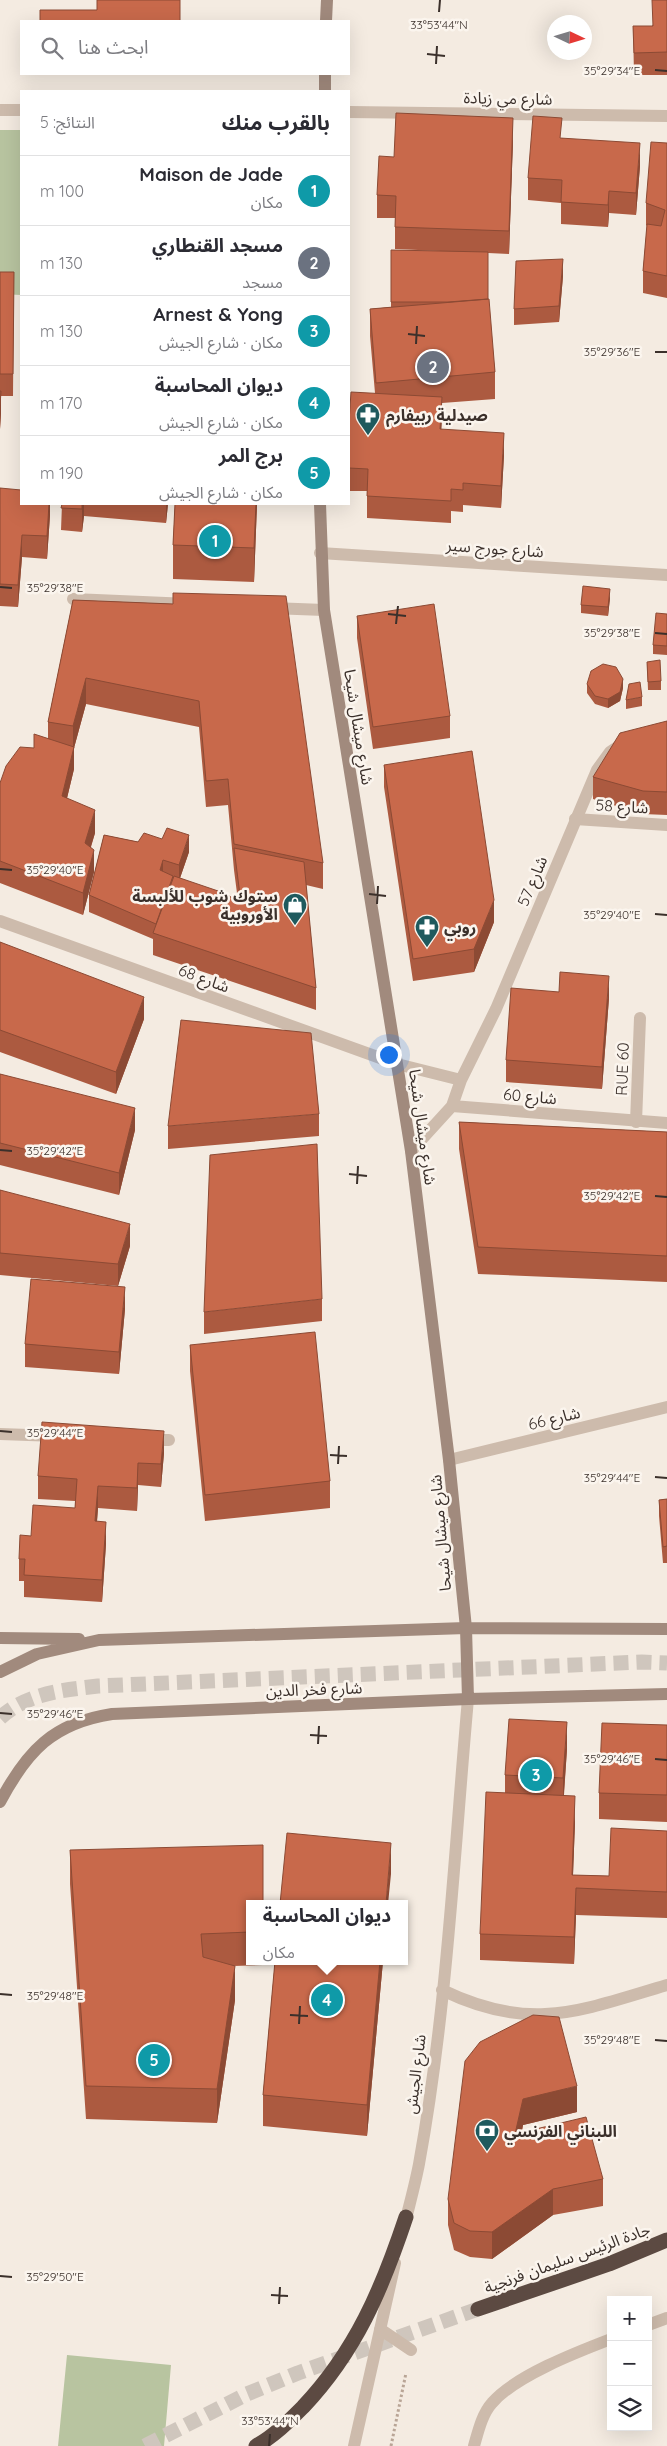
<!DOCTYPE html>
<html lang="ar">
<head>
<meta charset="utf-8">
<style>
  :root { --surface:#fff; --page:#f7f7f7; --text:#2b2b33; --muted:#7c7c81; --line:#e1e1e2; --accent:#2563eb }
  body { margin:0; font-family:Quicksand,"Noto Sans Arabic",sans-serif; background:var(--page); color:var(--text); direction:rtl }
  .controls { position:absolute; right:15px; bottom:15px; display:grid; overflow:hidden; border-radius:0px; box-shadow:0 5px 20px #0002 }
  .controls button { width:45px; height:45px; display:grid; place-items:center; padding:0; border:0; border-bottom:1px solid var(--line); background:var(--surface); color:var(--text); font:25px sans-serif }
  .compass { position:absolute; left:547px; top:15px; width:45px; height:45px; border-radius:50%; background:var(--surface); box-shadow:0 5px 20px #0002; rotate:94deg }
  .you { position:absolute; left:388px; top:1054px; width:18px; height:18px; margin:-12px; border:4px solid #fff; border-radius:50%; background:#1a73e8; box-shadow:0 0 0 8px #1a73e833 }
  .badge { display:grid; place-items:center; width:32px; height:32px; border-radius:50%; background:var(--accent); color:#fff; font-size:16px; font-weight:700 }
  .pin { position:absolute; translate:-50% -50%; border:2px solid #fff; box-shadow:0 1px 5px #0006 }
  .popup { position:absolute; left:246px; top:1900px; width:162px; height:65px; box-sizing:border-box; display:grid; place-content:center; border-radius:0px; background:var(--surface); filter:drop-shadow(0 1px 4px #0005); font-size:16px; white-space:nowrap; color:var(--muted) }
  .popup b { font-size:19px; color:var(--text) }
  .popup::after { content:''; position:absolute; left:50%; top:100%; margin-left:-10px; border:10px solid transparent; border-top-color:var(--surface) }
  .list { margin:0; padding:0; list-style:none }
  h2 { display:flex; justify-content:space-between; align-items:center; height:65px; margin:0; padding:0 20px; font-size:21px }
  h2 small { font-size:16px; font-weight:400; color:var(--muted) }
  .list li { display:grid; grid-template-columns:32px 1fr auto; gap:15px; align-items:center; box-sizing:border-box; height:70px; padding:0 20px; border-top:1px solid var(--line) }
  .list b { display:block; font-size:19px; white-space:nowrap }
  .list p { margin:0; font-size:16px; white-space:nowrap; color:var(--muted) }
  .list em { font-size:16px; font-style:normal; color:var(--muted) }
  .icon { flex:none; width:28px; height:28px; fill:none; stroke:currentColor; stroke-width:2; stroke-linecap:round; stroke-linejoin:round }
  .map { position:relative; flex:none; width:667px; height:2446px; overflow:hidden; direction:ltr }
  .search { position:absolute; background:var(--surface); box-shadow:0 5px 20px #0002; left:20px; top:20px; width:330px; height:55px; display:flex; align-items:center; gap:12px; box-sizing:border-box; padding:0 18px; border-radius:0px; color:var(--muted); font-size:19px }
  .panel { position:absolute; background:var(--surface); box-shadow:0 5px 20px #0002; left:20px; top:90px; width:330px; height:415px; border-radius:0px; direction:rtl }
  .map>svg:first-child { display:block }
  .green { fill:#b8c4a0 }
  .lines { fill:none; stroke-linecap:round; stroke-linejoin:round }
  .highway-tunnel { stroke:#cfc6bd; stroke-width:15; stroke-dasharray:15 8; stroke-linecap:butt }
  .path { stroke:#b9a596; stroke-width:3; stroke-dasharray:2.5 2.5; stroke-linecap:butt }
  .lane { stroke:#cdbbac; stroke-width:12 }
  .street { stroke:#cdbbac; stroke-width:12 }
  .secondary { stroke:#a18a7d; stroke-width:12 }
  .highway { stroke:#5c4a42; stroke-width:15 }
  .wall { fill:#ac5a40 }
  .shaded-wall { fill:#8c4a34 }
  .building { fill:#c8694b; stroke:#8c4a34 }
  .ticks { fill:none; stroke:#3b302b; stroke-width:2 }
  .labels { text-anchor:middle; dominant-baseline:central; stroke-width:5; stroke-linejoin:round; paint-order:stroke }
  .street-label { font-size:16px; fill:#3b302b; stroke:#fbf5ee }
  .poi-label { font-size:16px; font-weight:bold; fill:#3b302b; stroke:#fbf5ee; text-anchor:start }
  .ticks-label { font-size:12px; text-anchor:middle; fill:#3b302b; stroke:#fbf5ee; stroke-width:5; stroke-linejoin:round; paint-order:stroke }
</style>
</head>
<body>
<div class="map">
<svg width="667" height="2446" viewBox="0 0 667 2446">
  <rect width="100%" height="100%" fill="#f4ebe1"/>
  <path class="green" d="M0,130H21V295L0,294Z
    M67,2355L171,2365L164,2446H58Z"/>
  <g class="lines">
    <path class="highway-tunnel" d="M0,1718C27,1693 63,1690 98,1686L642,1662L667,1663
      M145,2446L247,2394L298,2373L478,2309"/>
    <path class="path" d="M391,2446L406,2373"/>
    <path class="lane" d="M73,599L189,604
      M271,608L324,610
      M575,819L667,825
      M636,1122L640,1018
      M0,1434L57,1436
      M147,1440H169
      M449,1460L667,1407"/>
    <path class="street" d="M0,110H21
      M349,112L667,116
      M320,553L667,575
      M0,921L397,1064L461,1080
      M452,1106L667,1123
      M411,1151L452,1106L461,1080L496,1009L597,770L610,752L619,746
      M442,1990C531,2033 579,2011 667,1985
      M404,2227C409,2206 415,2185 419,2164C447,2011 454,1854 468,1699
      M648,2325L667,2318
      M380,2329L411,2350
      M354,2446L395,2263
      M474,2446C478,2432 482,2414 492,2403C515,2376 577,2352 611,2339"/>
    <path class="secondary" d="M326,21L327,0
      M325,91V74
      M320,504L324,610L411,1151L449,1460L466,1628L468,1699
      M0,1638L79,1639
      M0,1672L37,1654L99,1640L466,1628L667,1629
      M0,1802C27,1751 53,1723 112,1714L468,1699L667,1694"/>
    <path class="highway" d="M478,2309L609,2264L667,2240
      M256,2446C274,2436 288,2422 303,2407C356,2351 382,2289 406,2217"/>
  </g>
  <path class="wall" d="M667,0V75H634L633,26H652Z
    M40,74H180V75Z
    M562,138L640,166L636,215L609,213L608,227L561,224V203L528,200V178Z
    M513,140L509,254L488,253V299L495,372V399L442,403L441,429L504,455L501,508L463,505V512L451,511V523L367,518V491H349V422L375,393L370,336V309L391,307V250L441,251L395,249V218H377V195L394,157Z
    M667,143V298L643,293V271L647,226L646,225V203Z
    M0,272H14L13,396H1V413L0,429Z
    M563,276L559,322L514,325V309Z
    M0,488L50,504V515L47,559L22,557L18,607L0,606Z
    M62,504H168L166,523L84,516L82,532L61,530Z
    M175,504H257L254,582L173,579V545Z
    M173,593L323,863V889L306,885L316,988V1010L153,955V939L89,912V895L104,835L189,852L180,878L238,901L234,870L228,805L206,807L199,727L86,704L74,748V769L67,798L95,833L91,847L94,872L83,915L0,883V783L34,748L48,738V722L73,600L173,604Z
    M610,598L608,616L581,613V605Z
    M667,614V655L653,654V645Z
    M357,616L450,716V738L373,749L357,638Z
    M647,662L661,681V690H648Z
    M587,684L623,688L620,701L608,708L595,704L587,693Z
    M642,697V706L626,709V700Z
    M667,721V815L643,814L593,799V777Z
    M384,765L494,922L474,972L413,981L384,787Z
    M0,942L144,1019L116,1094L0,1052Z
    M609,998L602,1089L506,1082V1060Z
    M0,1074L135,1130L119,1195L0,1165Z
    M319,1114V1136L168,1149V1126Z
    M459,1122L667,1132V1282L478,1274L459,1149Z
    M0,1190L130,1246L118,1286L0,1275Z
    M322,1299V1321L204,1334V1312Z
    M125,1309L119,1374L25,1367V1344Z
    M190,1345L330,1481V1508L205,1521L190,1371Z
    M164,1453L161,1487L138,1485L137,1511L98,1508L97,1522L106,1544L102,1602L24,1597V1581H19V1559L31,1536L75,1508V1501L38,1499V1476Z
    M667,1499V1563H663L659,1516V1500Z
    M667,1725V1822L599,1819V1793Z
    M567,1749L564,1795L575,1822L573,1875L609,1876L667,1831V1918L576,1915L574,1964L480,1960V1934L505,1793V1775Z
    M70,1850L250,1904V1961H263V1965L234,1966L235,2000L217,2123L86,2119L70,1884Z
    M275,1961H383L367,2136L263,2126V2095Z
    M533,2015L577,2112L523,2125L522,2132L603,2179V2206L553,2215L492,2259L470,2257L454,2250L448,2225V2199Z"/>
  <path class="shaded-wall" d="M513,118V140L509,254V231Z
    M640,143V166L636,215V193Z
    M609,191V213L608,227V205Z
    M563,259V276L559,322V306Z
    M1,391V413L0,429V406Z
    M442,397V420L440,451V429Z
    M504,433V455L501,508V486Z
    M49,504H50V515L47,559V536Z
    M82,504H84V516L82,532Z
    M166,504H168L166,523Z
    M256,504H257L254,582V548Z
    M22,535V557L18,607V585Z
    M610,589V598L608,616V607Z
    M86,678V704L74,748V769L62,819V796L73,752V726Z
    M623,679V688L620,701L608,708V699Z
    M95,810V833L85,865V843Z
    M189,835V852L179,881V865Z
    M94,850V872L83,915V893Z
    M163,860V876L160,870Z
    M494,900V922L474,972V949Z
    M609,976V998L602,1089V1067Z
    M144,997V1019L116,1094V1072Z
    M135,1108V1130L119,1195V1173Z
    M130,1224V1246L118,1286V1264Z
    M125,1287V1309L119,1374V1352Z
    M164,1431V1453L161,1487V1464Z
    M138,1463V1485L137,1511V1488Z
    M98,1486V1508L95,1544V1521Z
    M106,1522V1544L102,1602V1580Z
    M567,1722V1749L563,1805V1778Z
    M575,1796V1822L572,1901V1875Z
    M391,1843V1874L388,1904H386Z
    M576,1888V1915L574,1964V1937Z
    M380,1961H383L367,2136V2105Z
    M235,1966V2000L217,2123V2089Z
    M577,2086V2112L523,2125L515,2160V2134L523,2099Z
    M553,2189V2215L492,2259V2232Z"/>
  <path class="building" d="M97,0H180V21H40V10H97Z
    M652,0H667V52L634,53L633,26H653Z
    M396,113L513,118L509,231L395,227L396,196L377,195L379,156L394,157Z
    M533,116L562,118L560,138L640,143L636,193L609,191L608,205L561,202L562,180L528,178Z
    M651,142L667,143V276L643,271L647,224L661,226L665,210L646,203Z
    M391,250L488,252V299L448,302H391Z
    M563,259L559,306L514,309L516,261Z
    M0,272H14L13,374H0Z
    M489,299L495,372L376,383L370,309Z
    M0,391H1L0,406Z
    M351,392L442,397L440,429L504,433L501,486L463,483V490L451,489V501L367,496L368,469L349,468V422Z
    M0,488L21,490V504H49L47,536L22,535L18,585L0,584Z
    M62,504H82V509L61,508Z
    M175,504H256L254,548L173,545Z
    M583,586L610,589L608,607L581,605Z
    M173,593L286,596L323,863L234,844L228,779L206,781L199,701L86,678L73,726L48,722L73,600L173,604Z
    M434,604L450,716L373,727L357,616Z
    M656,613L667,614V646L653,645Z
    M660,660L661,681L648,682L647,662Z
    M603,664L616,667L623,679L620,692L608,699L595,696L587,684L591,671Z
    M640,682L642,697L626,700L629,684Z
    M667,721V792L643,791L593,777L620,733Z
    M34,734L74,747L62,796L95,810L85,843L94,850L83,893L0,861V783L6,766L20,747L34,748Z
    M472,751L494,900L474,949L413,959L384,765Z
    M167,828L189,835L179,865L163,860L160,870L173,876L156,924L89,895L104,835L138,842L144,833L162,839Z
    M234,848L304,862L316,988L153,933L174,876L224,893L241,903Z
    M0,942L144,997L116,1072L0,1030Z
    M560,972L609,976L602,1067L506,1060L511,988L559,992Z
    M181,1020L311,1033L319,1114L168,1126Z
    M0,1074L135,1108L119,1173L0,1143Z
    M459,1122L667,1132V1256L478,1247Z
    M317,1144L322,1299L204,1312L210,1155Z
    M0,1190L130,1224L118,1264L0,1253Z
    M31,1279L125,1287L119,1352L25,1344Z
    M315,1332L330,1481L205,1495L190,1345Z
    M42,1422L164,1431L161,1464L138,1463L137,1488L98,1486L95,1521L106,1522L102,1580L24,1575L25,1559H19L20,1535L31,1536L33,1505L75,1508L77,1479L38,1476Z
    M667,1499V1546L663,1547L659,1500Z
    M509,1719L567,1722L563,1778L505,1775Z
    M602,1723L667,1725V1795L599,1793Z
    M486,1792L575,1796L572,1875L609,1876L611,1828L667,1831V1892L576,1888L574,1937L480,1934Z
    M287,1833L391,1843L386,1904H280Z
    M263,1845V1904H250V1932L201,1934L203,1957L235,1966L217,2089L86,2086L70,1850Z
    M275,1961H380L367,2105L263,2095Z
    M533,2015L559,2017L577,2086L523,2099L515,2134L586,2117L603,2179L553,2189L492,2232L470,2231L454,2223L448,2199L465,2061L480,2042Z"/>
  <path class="ticks" d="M439,12L440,0M427,54L445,56M436,64L437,46M655,70L667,71M408,334L425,336M416,344L417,326M655,352H667M0,587L12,588M388,614L406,616M396,624L398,606M655,633L667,634M0,869L12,870M369,894L386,896M377,904L378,886M655,914L667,915M0,1150L12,1151M349,1174L367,1176M357,1184L358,1166M655,1196L667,1197M0,1431L12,1432M330,1455L347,1456M338,1464L339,1446M655,1477L667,1478M0,1713L12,1714M310,1735L327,1736M318,1744L319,1726M655,1759L667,1760M0,1994L12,1995M290,2015L308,2016M299,2024L300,2006M655,2040L667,2041M0,2276L12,2277M271,2295L288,2296M279,2304L280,2287M269,2446L270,2434"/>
  <defs>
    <symbol id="pharmacy-pin" viewBox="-11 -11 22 30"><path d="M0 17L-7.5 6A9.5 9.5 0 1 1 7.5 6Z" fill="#1f5a5e" stroke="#fbf5ee"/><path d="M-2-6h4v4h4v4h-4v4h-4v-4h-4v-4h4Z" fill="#fff"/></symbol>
    <symbol id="shop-pin" viewBox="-11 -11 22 30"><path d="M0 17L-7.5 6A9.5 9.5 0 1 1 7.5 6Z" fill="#1f5a5e" stroke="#fbf5ee"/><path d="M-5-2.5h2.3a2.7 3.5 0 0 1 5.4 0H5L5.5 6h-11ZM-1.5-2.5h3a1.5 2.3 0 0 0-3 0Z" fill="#fff"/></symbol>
    <symbol id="bank-pin" viewBox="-11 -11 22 30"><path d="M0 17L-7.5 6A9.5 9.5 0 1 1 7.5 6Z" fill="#1f5a5e" stroke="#fbf5ee"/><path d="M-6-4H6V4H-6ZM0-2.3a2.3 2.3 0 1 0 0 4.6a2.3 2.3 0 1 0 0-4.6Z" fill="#fff"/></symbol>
  </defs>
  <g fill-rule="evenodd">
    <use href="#pharmacy-pin" x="354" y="401" width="28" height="38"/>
    <use href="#shop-pin" x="281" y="891" width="28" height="38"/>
    <use href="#pharmacy-pin" x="413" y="913" width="28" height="38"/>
    <use href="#bank-pin" x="473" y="2117" width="28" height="38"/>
  </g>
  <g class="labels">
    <g class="street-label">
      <text transform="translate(508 98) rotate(1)">شارع مي زيادة</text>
      <text transform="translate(495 548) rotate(4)">شارع جورج سير</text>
      <text transform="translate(359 727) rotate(81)">شارع ميشال شيحا</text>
      <text transform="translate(622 806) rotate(3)">شارع 58</text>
      <text transform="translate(532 881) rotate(-67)">شارع 57</text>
      <text transform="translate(204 978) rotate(20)">شارع 68</text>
      <text transform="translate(622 1069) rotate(-88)">RUE 60</text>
      <text transform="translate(530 1096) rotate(5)">شارع 60</text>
      <text transform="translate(423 1127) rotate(82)">شارع ميشال شيحا</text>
      <text transform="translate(554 1418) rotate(-14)">شارع 66</text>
      <text transform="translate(440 1533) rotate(-95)">شارع ميشال شيحا</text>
      <text transform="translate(314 1689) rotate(-2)">شارع فخر الدين</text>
      <text transform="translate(415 2074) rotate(-83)">شارع الجيش</text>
      <text transform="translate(567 2258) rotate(-20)">جادة الرئيس سليمان فرنجية</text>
    </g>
    <g class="poi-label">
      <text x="386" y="415">صيدلية ربيفارم</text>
      <text x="278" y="896" text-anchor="end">ستوك شوب للألبسة<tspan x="278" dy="18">الأوروبية</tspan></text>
      <text x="444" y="927">روبي</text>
      <text x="504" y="2131">اللبناني الفرنسي</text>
    </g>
  </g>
  <g class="ticks-label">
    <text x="439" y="29">33°53'44"N</text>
    <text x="612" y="75">35°29'34"E</text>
    <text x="612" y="356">35°29'36"E</text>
    <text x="55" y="592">35°29'38"E</text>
    <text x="612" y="637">35°29'38"E</text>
    <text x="55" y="874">35°29'40"E</text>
    <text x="612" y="919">35°29'40"E</text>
    <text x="55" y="1155">35°29'42"E</text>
    <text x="612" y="1200">35°29'42"E</text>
    <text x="55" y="1437">35°29'44"E</text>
    <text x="612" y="1482">35°29'44"E</text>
    <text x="55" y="1718">35°29'46"E</text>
    <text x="612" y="1763">35°29'46"E</text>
    <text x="55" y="2000">35°29'48"E</text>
    <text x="612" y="2044">35°29'48"E</text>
    <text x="55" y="2281">35°29'50"E</text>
    <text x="270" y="2425">33°53'44"N</text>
  </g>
</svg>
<div class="controls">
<button>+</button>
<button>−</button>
<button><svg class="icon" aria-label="layers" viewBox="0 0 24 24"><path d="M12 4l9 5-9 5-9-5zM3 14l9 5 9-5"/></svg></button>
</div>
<svg class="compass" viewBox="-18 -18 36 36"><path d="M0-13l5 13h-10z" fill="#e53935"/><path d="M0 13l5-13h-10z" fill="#7c7c81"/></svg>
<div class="you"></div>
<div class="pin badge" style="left:215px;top:541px;background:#0f9aa8">1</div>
<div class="pin badge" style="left:433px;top:367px;background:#6b7280">2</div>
<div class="pin badge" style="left:536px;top:1775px;background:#0f9aa8">3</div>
<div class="pin badge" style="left:327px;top:2000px;background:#0f9aa8">4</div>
<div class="popup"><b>ديوان المحاسبة</b>مكان</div>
<div class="pin badge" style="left:154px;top:2060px;background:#0f9aa8">5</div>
<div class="search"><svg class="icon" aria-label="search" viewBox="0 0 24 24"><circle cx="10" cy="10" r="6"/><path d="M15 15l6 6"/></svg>ابحث هنا</div>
<section class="panel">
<h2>بالقرب منك<small>النتائج: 5</small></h2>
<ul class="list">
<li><span class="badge" style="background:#0f9aa8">1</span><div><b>Maison de Jade</b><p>مكان</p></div><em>100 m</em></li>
<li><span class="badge" style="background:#6b7280">2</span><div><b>مسجد القنطاري</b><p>مسجد</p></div><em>130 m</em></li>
<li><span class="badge" style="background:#0f9aa8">3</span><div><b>Arnest &amp; Yong</b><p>مكان · شارع الجيش</p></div><em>130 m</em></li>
<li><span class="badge" style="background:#0f9aa8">4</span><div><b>ديوان المحاسبة</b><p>مكان · شارع الجيش</p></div><em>170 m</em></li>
<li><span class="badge" style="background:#0f9aa8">5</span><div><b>برج المر</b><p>مكان · شارع الجيش</p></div><em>190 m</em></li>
</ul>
</section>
</div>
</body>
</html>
